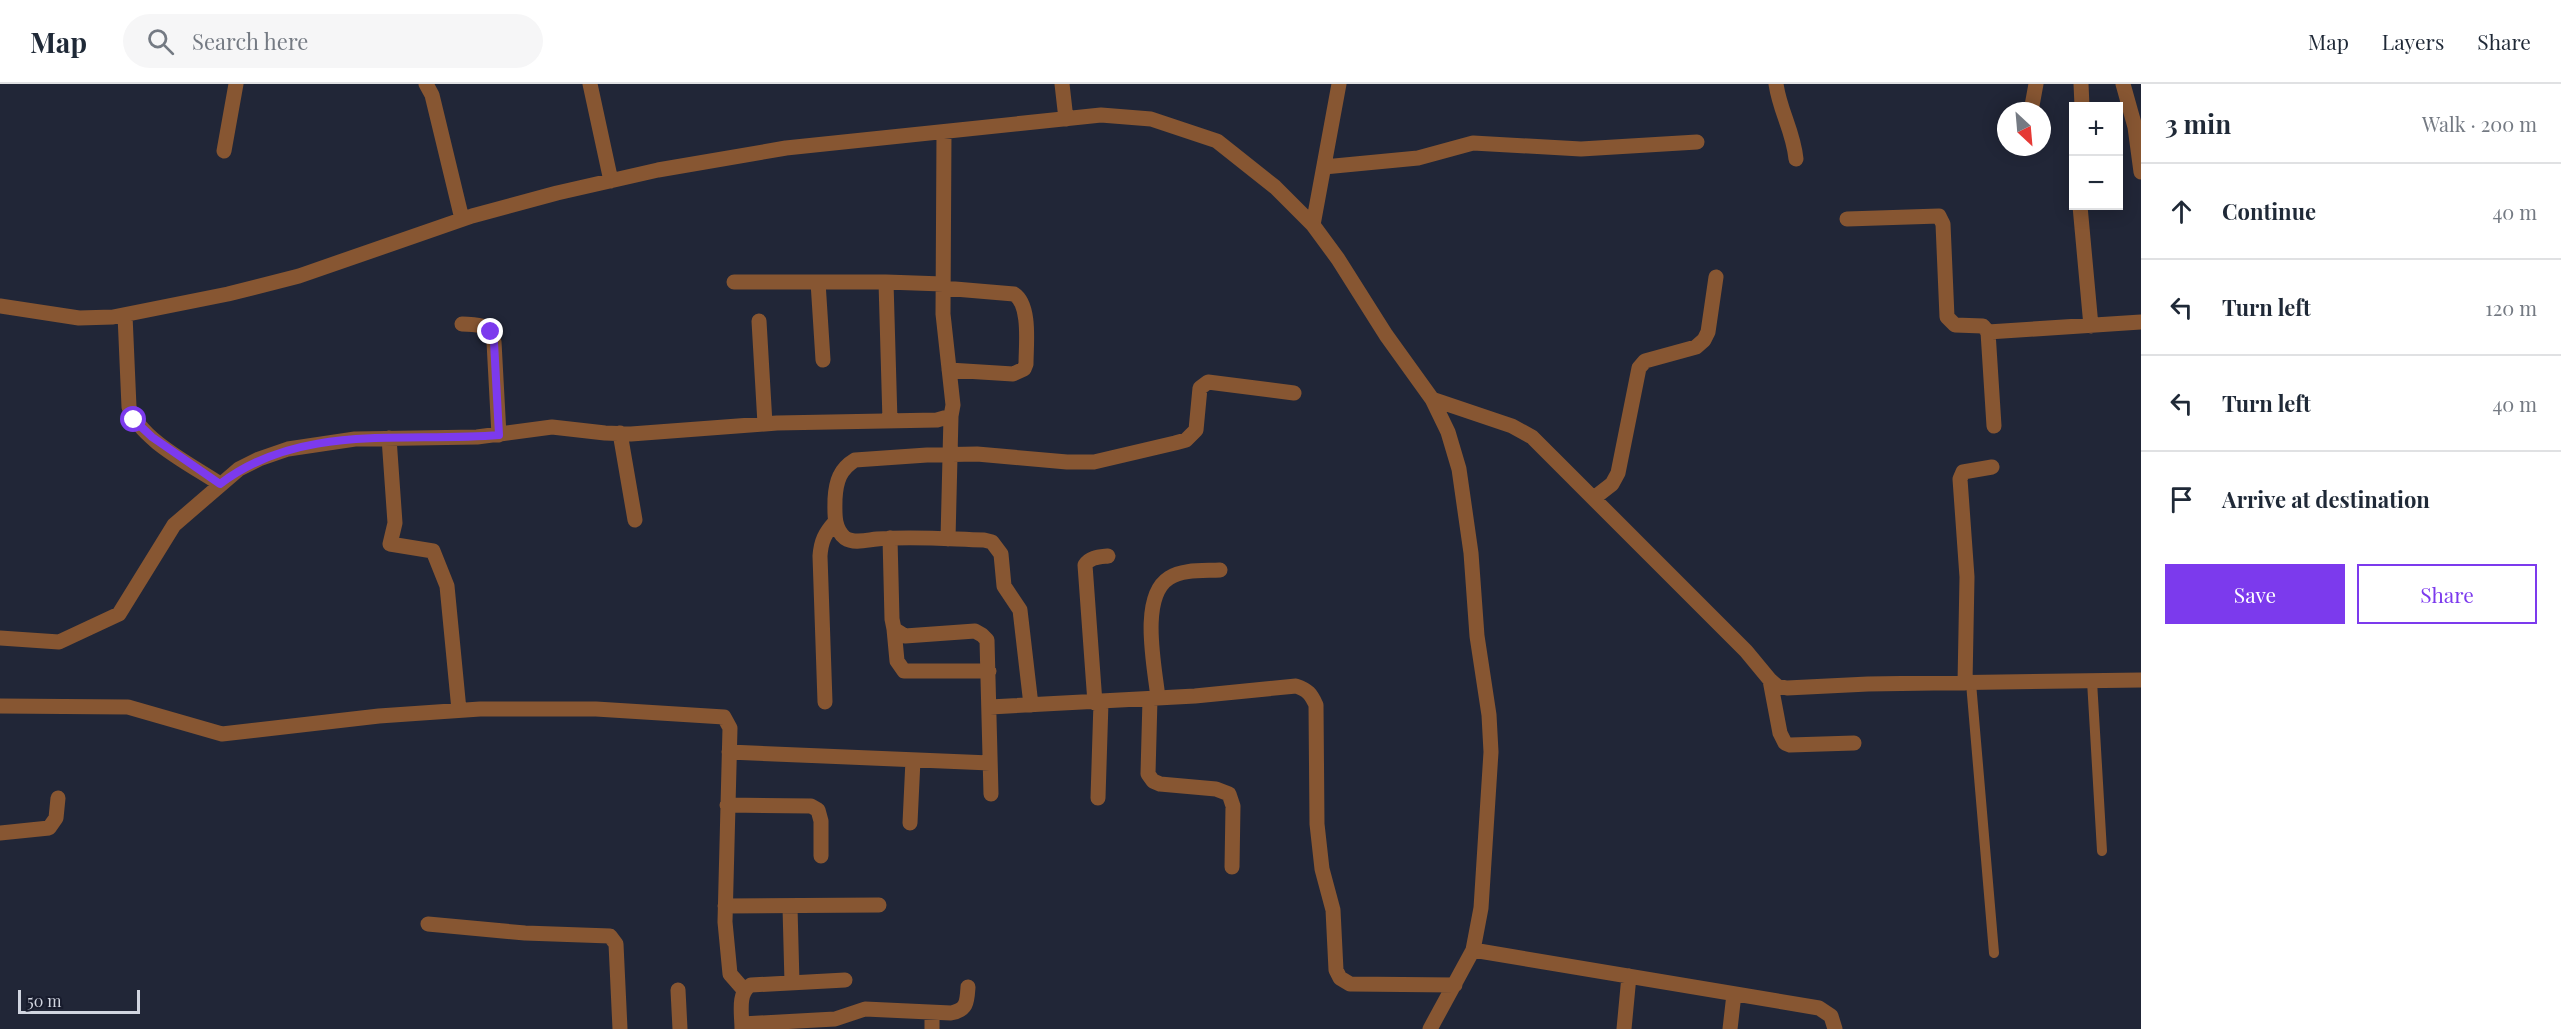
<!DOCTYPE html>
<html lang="en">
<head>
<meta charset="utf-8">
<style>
  :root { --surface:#fff; --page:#f6f6f7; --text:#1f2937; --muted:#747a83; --line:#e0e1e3; --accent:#7c3aed }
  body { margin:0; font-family:"Playfair Display",serif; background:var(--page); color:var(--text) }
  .controls { position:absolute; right:18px; top:18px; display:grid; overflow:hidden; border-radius:0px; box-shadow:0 3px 15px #0003 }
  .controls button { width:54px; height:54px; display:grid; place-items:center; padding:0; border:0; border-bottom:2px solid var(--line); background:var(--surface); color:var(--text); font:30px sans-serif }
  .compass { position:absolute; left:1997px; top:18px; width:54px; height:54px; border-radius:50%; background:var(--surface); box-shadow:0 3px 15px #0003; rotate:154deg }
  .scale { position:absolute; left:18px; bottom:15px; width:122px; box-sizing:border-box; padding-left:6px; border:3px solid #d1d5e0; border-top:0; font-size:16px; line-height:21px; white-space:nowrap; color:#d1d5e0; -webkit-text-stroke:4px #181c2d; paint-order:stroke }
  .stop { position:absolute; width:18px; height:18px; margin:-14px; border:4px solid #7c3aed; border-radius:50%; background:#fff }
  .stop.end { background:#7c3aed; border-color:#fff; box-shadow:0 2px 6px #0008 }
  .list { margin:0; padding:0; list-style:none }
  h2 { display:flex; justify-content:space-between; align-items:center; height:78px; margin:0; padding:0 24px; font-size:26px }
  h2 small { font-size:20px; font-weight:400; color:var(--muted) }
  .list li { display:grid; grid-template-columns:39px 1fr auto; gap:18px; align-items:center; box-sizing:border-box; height:96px; padding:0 24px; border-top:2px solid var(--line) }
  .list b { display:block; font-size:22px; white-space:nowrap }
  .list em { font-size:20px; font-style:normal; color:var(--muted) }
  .actions { display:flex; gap:12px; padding:18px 24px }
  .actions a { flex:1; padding:14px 0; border:2px solid var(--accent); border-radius:0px; text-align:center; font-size:21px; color:var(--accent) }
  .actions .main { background:var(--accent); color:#fff }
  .icon { flex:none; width:33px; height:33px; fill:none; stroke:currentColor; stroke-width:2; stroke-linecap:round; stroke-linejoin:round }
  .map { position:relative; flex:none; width:2141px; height:945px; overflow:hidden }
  header { display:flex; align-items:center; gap:36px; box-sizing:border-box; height:84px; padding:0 30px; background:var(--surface); border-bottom:2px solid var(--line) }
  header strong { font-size:28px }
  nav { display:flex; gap:33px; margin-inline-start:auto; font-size:21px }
  .search { width:420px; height:54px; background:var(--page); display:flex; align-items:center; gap:15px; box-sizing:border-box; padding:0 21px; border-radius:33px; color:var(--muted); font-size:22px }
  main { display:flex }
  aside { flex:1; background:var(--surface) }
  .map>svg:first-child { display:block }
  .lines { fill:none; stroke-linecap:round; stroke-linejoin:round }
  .lane { stroke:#875632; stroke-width:10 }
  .street { stroke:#875632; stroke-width:15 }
  .route { stroke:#7c3aed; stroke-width:8 }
</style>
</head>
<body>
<header>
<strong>Map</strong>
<div class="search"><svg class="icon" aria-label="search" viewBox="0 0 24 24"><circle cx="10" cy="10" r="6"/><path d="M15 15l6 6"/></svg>Search here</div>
<nav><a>Map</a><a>Layers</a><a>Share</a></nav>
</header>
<main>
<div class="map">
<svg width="2141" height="945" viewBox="0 0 2141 945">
  <rect width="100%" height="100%" fill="#212637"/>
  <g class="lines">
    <path class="lane" d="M2092,597L2102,767
      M1971,599L1994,869"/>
    <path class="street" d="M426,0L432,11L462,135
      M590,0L611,97
      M1062,0L1066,35
      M1776,0C1780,28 1793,46 1796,75
      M2081,0L2082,22
      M2123,0L2135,43L2141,88
      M2031,27L2036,0
      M224,67L236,0
      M1324,83L1418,74L1473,59L1581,65L1697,58
      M2080,122L2091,242
      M1847,135L1939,132L1943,140L1947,233L1955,241L1983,242L1988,248L1994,342
      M1313,141L1339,0
      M734,198H886L943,200
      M818,198L823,276
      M886,198L890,337
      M943,204L1014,210C1031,221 1026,261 1026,280L1024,285L1013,290L949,286
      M0,222L79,234L113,233L228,210L299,192L472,132L557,109L658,86L786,64L1101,31L1151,35L1217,57L1275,103L1313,141L1338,175L1386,251L1432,315L1448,348L1459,385L1471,469L1477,552L1489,631L1491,668L1481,824L1473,866L1430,945
      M125,231L129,323C140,356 192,381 220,400
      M759,237L765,340
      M462,240C480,241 488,239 494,258L499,351
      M1988,248L2141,238
      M1432,315L1512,342L1532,353L1746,567L1770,596L1777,602L1787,604L1868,600L2141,596
      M620,349L635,436
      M389,354L395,439L390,460L433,467L447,502L459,626
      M1594,414L1612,400L1618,389L1639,284L1645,277L1696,263L1704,256L1708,248L1716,193
      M890,454L892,535L894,545L905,552L975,547L982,551L987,556L991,710
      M948,455L951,332
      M894,545L897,577L904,587H989
      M0,554L59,558L119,530L174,441L239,385L259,375L288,365L355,355L477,353L552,343L605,349L631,350L777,339L937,336L951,332L953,321L943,230L944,48
      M1770,596L1780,649L1785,659L1790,661L1854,659
      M1965,599L1967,493L1960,395L1963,388L1992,383
      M1158,614C1155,584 1139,513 1169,494C1183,485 1204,487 1220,486
      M1150,615L1148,690L1153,697L1160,700L1216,705L1229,710L1233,722L1232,783
      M825,618L820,472C821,457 825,449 835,438
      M1095,619L1085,481C1090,473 1099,473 1108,472
      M1031,621L1020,526L1004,502L1001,470L992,458L984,456C948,455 912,452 877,455C867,456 854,460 845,454C833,444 835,428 835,415C836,397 840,385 855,376L927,371L977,370L1067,378H1094L1175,359L1186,356L1196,346L1200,304L1208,298L1294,309
      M0,622L128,623L222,650L379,632L480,625H596L724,633L730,644L725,838L730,890L744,906
      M990,623L1195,612L1296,602C1308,606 1311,610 1316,621L1317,740L1322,785L1333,826L1336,886L1340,894L1350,900L1455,901
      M729,668L990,679
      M1098,714L1101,618
      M727,721L811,722L818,726L821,737V772
      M910,739L913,676
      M0,749L49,744L56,734L58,714
      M725,822L879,821
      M790,823L792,899
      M428,840L525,849L610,852L616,860L620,945
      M1473,866L1819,924L1831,932L1835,945
      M678,906L680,945
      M932,929V945
      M742,940L835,935L865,925L951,929C967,926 967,918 968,903
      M742,945C742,931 737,908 751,901L845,896
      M1624,945L1629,892
      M1730,945L1734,910"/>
  </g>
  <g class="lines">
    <path class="route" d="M134,336L152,353L220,400C301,338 404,359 499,351L494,258L491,248"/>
  </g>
</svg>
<div class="controls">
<button>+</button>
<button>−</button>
</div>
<svg class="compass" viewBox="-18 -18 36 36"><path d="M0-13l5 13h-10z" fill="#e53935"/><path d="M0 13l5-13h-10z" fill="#747a83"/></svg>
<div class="scale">50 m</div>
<div class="stop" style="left:134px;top:336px"></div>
<div class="stop end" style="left:491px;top:248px"></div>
</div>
<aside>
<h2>3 min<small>Walk · 200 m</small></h2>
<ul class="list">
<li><svg class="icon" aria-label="ahead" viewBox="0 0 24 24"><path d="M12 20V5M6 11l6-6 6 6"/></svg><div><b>Continue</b></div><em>40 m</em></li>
<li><svg class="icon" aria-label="left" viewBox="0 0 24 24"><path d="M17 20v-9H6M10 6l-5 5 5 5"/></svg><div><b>Turn left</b></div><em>120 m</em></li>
<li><svg class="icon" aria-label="left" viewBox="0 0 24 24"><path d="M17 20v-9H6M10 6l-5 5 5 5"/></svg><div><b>Turn left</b></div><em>40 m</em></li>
<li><svg class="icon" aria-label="arrive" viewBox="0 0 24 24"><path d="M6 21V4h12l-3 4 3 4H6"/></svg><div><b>Arrive at destination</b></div></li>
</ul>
<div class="actions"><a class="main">Save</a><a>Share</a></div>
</aside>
</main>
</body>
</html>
